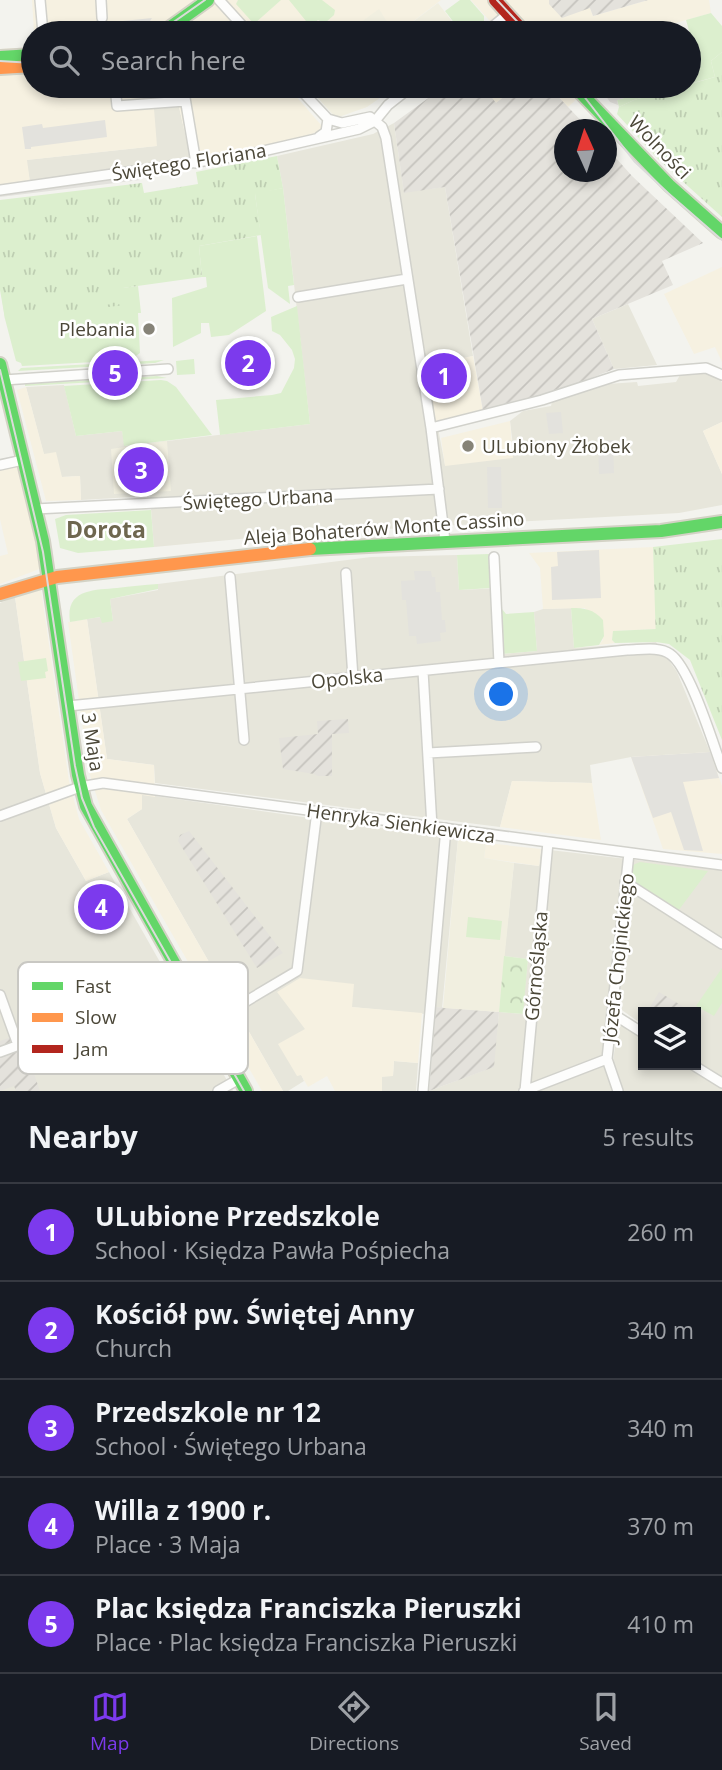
<!DOCTYPE html>
<html lang="en">
<head>
<meta charset="utf-8">
<style>
  :root { --surface:#171b24; --page:#242831; --text:#f1f3f6; --muted:#9ea1a6; --line:#363941; --accent:#7c3aed }
  body { margin:0; font-family:"Open Sans",sans-serif; background:var(--page); color:var(--text) }
  .controls { position:absolute; right:21px; bottom:21px; display:grid; overflow:hidden; border-radius:0px; box-shadow:0 4px 10px #0003 }
  .controls button { width:63px; height:63px; display:grid; place-items:center; padding:0; border:0; border-bottom:2px solid var(--line); background:var(--surface); color:var(--text); font:35px sans-serif }
  .compass { position:absolute; left:554px; top:119px; width:63px; height:63px; border-radius:50%; background:var(--surface); box-shadow:0 4px 10px #0003; rotate:357deg }
  .you { position:absolute; left:502px; top:695px; width:24px; height:24px; margin:-18px; border:5px solid #fff; border-radius:50%; background:#1a73e8; box-shadow:0 0 0 10px #1a73e833 }
  .badge { display:grid; place-items:center; width:46px; height:46px; border-radius:50%; background:var(--accent); color:#fff; font-size:23px; font-weight:700 }
  .pin { position:absolute; translate:-50% -50%; border:4px solid #fff; box-shadow:0 2px 7px #0006 }
  .list { margin:0; padding:0; list-style:none }
  h2 { display:flex; justify-content:space-between; align-items:center; height:91px; margin:0; padding:0 28px; font-size:30px }
  h2 small { font-size:23px; font-weight:400; color:var(--muted) }
  .list li { display:grid; grid-template-columns:46px 1fr auto; gap:21px; align-items:center; box-sizing:border-box; height:98px; padding:0 28px; border-top:2px solid var(--line) }
  .list b { display:block; font-size:26px; white-space:nowrap }
  .list p { margin:0; font-size:23px; white-space:nowrap; color:var(--muted) }
  .list em { font-size:23px; font-style:normal; color:var(--muted) }
  .icon { flex:none; width:38px; height:38px; fill:none; stroke:currentColor; stroke-width:2; stroke-linecap:round; stroke-linejoin:round }
  .map { position:relative; flex:none; width:722px; height:1091px; overflow:hidden }
  .search { position:absolute; background:var(--surface); box-shadow:0 4px 10px #0003; left:21px; right:21px; top:21px; height:77px; display:flex; align-items:center; gap:18px; box-sizing:border-box; padding:0 24px; border-radius:38px; color:var(--muted); font-size:26px }
  .sheet { height:581px; background:var(--surface) }
  nav { display:flex; justify-content:space-around; align-items:center; box-sizing:border-box; height:98px; border-top:2px solid var(--line); background:var(--surface); font-size:19px; color:var(--muted) }
  nav a { display:grid; justify-items:center; gap:4px }
  nav .on { color:var(--accent) }
  .map>svg:first-child { display:block }
  .residential { fill:#e7e6db }
  .commercial { fill:#f6f1e1 }
  .industrial { fill:url(#industrial-furrows) }
  .education { fill:#f1efe0 }
  .green { fill:#dcefce }
  .forest { fill:url(#forest-crowns) }
  .park { fill:url(#park-tufts) }
  .parking { fill:#e3e2dd }
  .lines { fill:none; stroke-linecap:round; stroke-linejoin:round }
  .street-casing { stroke:#d1d1cb; stroke-width:12 }
  .fast-casing { stroke:#d3d2c5; stroke-width:16 }
  .slow-casing { stroke:#d3d2c5; stroke-width:16 }
  .jam-casing { stroke:#d3d2c5; stroke-width:16 }
  .street { stroke:#fdfdfc; stroke-width:9 }
  .fast { stroke:#63d668; stroke-width:12 }
  .slow { stroke:#ff974d; stroke-width:12 }
  .jam { stroke:#b3261e; stroke-width:12 }
  .tram { stroke:#dbdbda; stroke-width:2 }
  .poi-dot { fill:#868378; stroke:#fff; stroke-width:2.5 }
  .labels { text-anchor:middle; dominant-baseline:central; stroke-width:5; stroke-linejoin:round; paint-order:stroke }
  .street-label { font-size:19px; fill:#4b4738; stroke:#fff }
  .poi-label { font-size:19px; fill:#4b4738; stroke:#fff; text-anchor:end }
  .quarter-label { font-size:23px; font-weight:bold; fill:#6e674f; stroke:#fff }
  .key { fill:#fff; stroke:#c9c8c3; stroke-width:2 }
  .key-label { font-size:19px; fill:#4b4738 }
</style>
</head>
<body>
<div class="map">
<svg width="722" height="1091" viewBox="0 0 722 1091">
  <defs>
    <pattern id="industrial-furrows" width="10" height="10" patternUnits="userSpaceOnUse" patternTransform="scale(1.75)"><rect width="10" height="10" fill="#e4e2dc"/><path d="M-1 1l2-2M0 10L10 0M9 11l2-2" fill="none" stroke="#c5c3be"/></pattern>
    <pattern id="forest-crowns" width="20" height="18" patternUnits="userSpaceOnUse" patternTransform="scale(1.75)"><rect width="20" height="18" fill="#dcefce"/><path d="M2 6a3 3 0 1 1 6 0M12 15a3 3 0 1 1 6 0" fill="none" stroke="#beceb2"/></pattern>
    <pattern id="park-tufts" width="24" height="20" patternUnits="userSpaceOnUse" patternTransform="scale(1.75)"><rect width="24" height="20" fill="#dcefce"/><path d="M3 7l-1-3M5 7V3M7 7l1-3M15 17l-1-3M17 17v-4M19 17l1-3" fill="none" stroke="#beceb2"/></pattern>
  </defs>
  <rect width="100%" height="100%" fill="#f3f3ee"/>
  <path class="residential" d="M179,107L191,160L30,182L26,160L156,146L153,109Z
    M394,123L404,192L445,187L473,356L426,366L445,465L514,454L510,421L523,411L551,406L552,402L607,384L637,382L638,386L676,382L680,375L709,373L720,378L722,383V422L703,431L722,474V505L679,513L294,534L154,547L150,496L81,500L80,476L62,477L44,455L26,387L64,385L76,436L122,431L125,446L310,424L283,188L277,156L373,134Z
    M628,304L657,365L614,369L592,319Z
    M457,555L459,590L501,588L502,654L537,651L534,612L543,609L571,608L574,648L656,642L677,672L710,752L631,757L590,765L592,783L512,781L500,827L155,783L154,765L107,759L87,619L101,617L113,621L110,599L158,590V584L371,557Z
    M15,597L40,773L56,828L86,881L109,872L233,1091H0V603Z
    M141,794L458,839L442,1008L436,1007V1015L351,1007L305,1029L297,1076L301,1074L304,1081L288,1091H283L127,819L142,809Z
    M541,849L722,870V1077L696,1060V1012H643V1025L619,1008L609,1007L604,1051L602,1056L613,1091H429L493,1067L499,1012L522,1014L528,959L504,956L514,863L539,866Z
    M618,1022L643,1038V1065H685L722,1088V1091H623L613,1062Z
    M394,1061L418,1063L416,1091H382V1076H393Z"/>
  <path class="commercial" d="M32,0H441L398,33H394L379,10L346,33H34Z
    M471,0H549V4L590,8L593,16L648,0H709L711,13L640,33H496L498,30Z
    M33,47V86H287L322,126L319,132L275,144L191,160L179,107L154,109L157,146L27,160L30,182L0,186V49Z
    M483,86H537L524,97L505,96L496,103Z
    M548,86H591L568,107Z
    M722,267V362L715,347L694,354L664,294Z
    M473,356L483,411L436,422L426,366Z
    M26,387L44,454L56,452L62,477L80,476L81,500L46,501L17,390Z
    M510,421L513,458L445,466L441,438Z
    M722,422V474L703,431Z
    M17,467L42,568L0,584V556L8,554L0,519V470Z
    M653,547L656,629L614,631L612,640L615,643L599,645L603,640L585,608L543,609L540,568L529,553Z
    M41,590L69,781L79,819L109,872L86,881L56,828L40,773L15,597Z
    M87,619L107,759L154,765L155,797L142,795V809L127,819L283,1091H262L101,810L89,772L68,622Z
    M710,752L722,786V854L663,849L631,757Z
    M512,781L592,783L601,840L500,827Z
    M486,843L541,849L539,866L484,858Z
    M300,978L354,984L352,1007L422,1013L418,1063L394,1061L393,1076L382,1077V1091H335L327,1076L308,1087L301,1075L297,1076L278,1044L305,1029L277,992Z"/>
  <path class="industrial" d="M549,0H648L593,16L590,8L562,18L549,4Z
    M445,86H483L496,103L505,96L524,97L537,86H548L589,129L564,130V172H606L607,148L632,176L703,243L662,261L673,285L592,319L614,369L548,395L483,411L445,187L404,193L394,123Z
    M348,719L349,733L332,734V776H318L314,774L283,769L279,738L318,734L317,721Z
    M189,831L283,953L257,968L178,841L180,835Z
    M659,992L684,1007L681,1012H647Z
    M436,1007L499,1012L494,1067L429,1091Z
    M20,1034L40,1091H16L14,1086L0,1091V1041Z"/>
  <path class="education" d="M438,3L461,33H398Z
    M379,9L394,33H346Z
    M307,86H397L367,107L336,118Z
    M167,441L171,491L114,494L111,449Z
    M458,839L486,843L484,858L514,863L499,1012L443,1008Z"/>
  <path class="green" d="M238,0H281L254,24L236,4Z
    M289,0H322L335,10L334,15L325,23L318,20L310,26Z
    M460,0H470L484,16V21L469,33H462L445,11Z
    M711,13L722,26V52L711,61L715,77L689,84V73L700,69L686,20Z
    M645,86H684L634,100L619,107L617,100L631,96L630,90Z
    M263,181L266,191L283,188L294,285L288,286L290,304L268,288L255,194Z
    M257,236L266,311L229,335L211,337L209,323H201V333L173,347L172,298L207,287L206,277H202L199,246Z
    M0,284L124,304L122,288L138,286L141,313H138L140,353L130,360L22,366L21,363L16,361L5,319Z
    M297,306L310,424L220,435L216,400L272,395L281,393L294,368L295,359L292,350L280,335L272,331L271,317Z
    M194,359L195,374L177,375L176,361Z
    M164,360L155,363L18,371L21,368Z
    M157,376L167,378L25,386V384Z
    M161,380L167,381L176,387L212,435L124,446L122,431L76,436L64,386Z
    M151,510L154,547L78,553L60,548L55,519L66,515Z
    M489,554L491,588L459,590L457,555Z
    M158,584V589L110,599L113,621L102,623L100,617L70,622C65,589 94,590 117,588C131,586 144,585 158,584Z
    M571,608C585,608 593,609 603,620L604,636L599,645L574,648Z
    M502,609L506,614L534,612L537,651L502,654Z
    M656,629V642L615,643L612,640L613,631Z
    M46,658L48,671L45,672L46,678L21,681L18,662Z
    M640,862L708,871L678,911L633,881V865Z
    M468,917L502,921L500,940L466,937Z
    M722,968V1003L714,1016L696,1006Z"/>
  <path class="forest" d="M504,956L528,959L523,1014L499,1012Z"/>
  <path class="park" d="M722,52V217L658,159L617,114L619,107L634,100L715,77L711,61Z
    M277,156L283,188L255,194L261,235L199,246L202,277L123,288L125,305L5,319L0,290V200L142,183L144,193L198,184L196,172Z
    M722,539V740L690,660L669,644L656,642L653,547Z"/>
  <path class="parking" d="M152,18L142,33H104L103,23Z
    M599,86H619L620,92L630,90L632,96L617,100L618,105L610,102Z
    M105,120L107,137L31,147V149H25L22,127L42,124L43,128Z
    M135,174L140,180L0,197V191Z
    M561,412L563,433L549,434L546,413Z
    M613,440L614,473L599,474L598,441Z
    M487,467H501L502,508H488Z
    M599,550L601,598L552,600L551,567L558,566L557,552Z
    M414,571H431L432,577H435L436,592H440L442,620H445L446,632L440,633L441,641L417,644L416,636H409L406,600H402L401,581L415,580Z
    M710,752L719,778L683,782L703,851L684,850L671,812L653,818L631,757Z"/>
  <g class="lines">
    <defs>
      <path id="street" d="M40,0L43,33
        M101,0L102,18
        M219,0L249,33
        M485,33L508,14
        M115,86L117,106L185,101
        M183,86L196,163
        M297,86L328,119L326,132L319,137
        M328,119L342,123L370,117L382,127L386,138L431,428L445,541
        M0,190L246,155L359,129L375,121L388,105L412,86
        M298,297L407,279
        M4,380L168,369
        M431,428L542,400L619,375L706,368L722,375
        M0,465L23,460
        M35,509L439,489
        M494,557L499,663
        M346,573L353,678
        M230,577L244,740
        M423,671L432,827
        M68,706L627,650C640,650 659,646 670,654C690,667 713,744 722,768
        M428,753L536,747
        M0,816L80,787L103,783L722,865
        M625,882L722,944
        M0,995L18,1045
        M613,1014L643,1033
        M208,1024L297,971L317,811
        M0,1052L185,984
        M607,1059L618,1091
        M693,1065L722,1083
        M218,1091L239,1079
        M423,1091L446,828
        M524,1091L607,1059L629,853
        M525,1091L548,842"/>
      <path id="fast" d="M162,33L208,0
        M0,57L33,55
        M574,86L669,185L722,232
        M0,364L43,541L78,775L86,806L246,1091
        M310,549L661,531L722,522"/>
      <path id="slow" d="M0,68L33,66
        M0,594L57,577L310,549"/>
      <path id="jam" d="M495,0L525,33"/>
    </defs>
    <use href="#street" class="street-casing"/>
    <use href="#fast" class="fast-casing"/>
    <use href="#slow" class="slow-casing"/>
    <use href="#jam" class="jam-casing"/>
    <use href="#street" class="street"/>
    <use href="#fast" class="fast"/>
    <use href="#slow" class="slow"/>
    <use href="#jam" class="jam"/>
    <path class="tram" d="M497,0L528,33
      M158,33L205,0
      M0,61L33,63
      M576,86L634,161L668,193L722,240
      M0,370L43,552L75,766L82,798L94,827L244,1091"/>
  </g>
  <g class="poi-dot">
    <circle cx="149" cy="329" r="7"/>
    <circle cx="468" cy="446" r="7"/>
  </g>
  <g class="labels">
    <g class="street-label">
      <text transform="translate(660 147) rotate(46)">Wolności</text>
      <text transform="translate(189 162) rotate(-9)">Świętego Floriana</text>
      <text transform="translate(258 499) rotate(-3)">Świętego Urbana</text>
      <text transform="translate(384 528) rotate(-4)">Aleja Bohaterów Monte Cassino</text>
      <text transform="translate(347 678) rotate(-6)">Opolska</text>
      <text transform="translate(93 742) rotate(81)">3 Maja</text>
      <text transform="translate(401 823) rotate(8)">Henryka Sienkiewicza</text>
      <text transform="translate(618 958) rotate(-84)">Józefa Chojnickiego</text>
      <text transform="translate(536 966) rotate(-85)">Górnośląska</text>
    </g>
    <g class="poi-label">
      <text x="135" y="329">Plebania</text>
      <text x="482" y="446" text-anchor="start">ULubiony Żłobek</text>
    </g>
    <g class="quarter-label">
      <text x="106" y="529">Dorota</text>
    </g>
  </g>
  <rect x="18" y="962" width="230" height="112" rx="10" class="key"/>
  <rect x="32" y="982" width="31" height="8" fill="#63d668"/>
  <rect x="32" y="1013" width="31" height="9" fill="#ff974d"/>
  <rect x="32" y="1045" width="31" height="8" fill="#b3261e"/>
  <g class="key-label">
    <text x="75" y="993">Fast</text>
    <text x="75" y="1024">Slow</text>
    <text x="75" y="1056">Jam</text>
  </g>
</svg>
<div class="controls">
<button><svg class="icon" aria-label="layers" viewBox="0 0 24 24"><path d="M12 4l9 5-9 5-9-5zM3 14l9 5 9-5"/></svg></button>
</div>
<svg class="compass" viewBox="-18 -18 36 36"><path d="M0-13l5 13h-10z" fill="#e53935"/><path d="M0 13l5-13h-10z" fill="#9ea1a6"/></svg>
<div class="you"></div>
<div class="pin badge" style="left:444px;top:376px">1</div>
<div class="pin badge" style="left:248px;top:363px">2</div>
<div class="pin badge" style="left:141px;top:470px">3</div>
<div class="pin badge" style="left:101px;top:907px">4</div>
<div class="pin badge" style="left:115px;top:373px">5</div>
<div class="search"><svg class="icon" aria-label="search" viewBox="0 0 24 24"><circle cx="10" cy="10" r="6"/><path d="M15 15l6 6"/></svg>Search here</div>
</div>
<section class="sheet">
<h2>Nearby<small>5 results</small></h2>
<ul class="list">
<li><span class="badge">1</span><div><b>ULubione Przedszkole</b><p>School · Księdza Pawła Pośpiecha</p></div><em>260 m</em></li>
<li><span class="badge">2</span><div><b>Kościół pw. Świętej Anny</b><p>Church</p></div><em>340 m</em></li>
<li><span class="badge">3</span><div><b>Przedszkole nr 12</b><p>School · Świętego Urbana</p></div><em>340 m</em></li>
<li><span class="badge">4</span><div><b>Willa z 1900 r.</b><p>Place · 3 Maja</p></div><em>370 m</em></li>
<li><span class="badge">5</span><div><b>Plac księdza Franciszka Pieruszki</b><p>Place · Plac księdza Franciszka Pieruszki</p></div><em>410 m</em></li>
</ul>
</section>
<nav>
<a class="on"><svg class="icon" aria-label="map" viewBox="0 0 24 24"><path d="M3 6l6-2 6 2 6-2v14l-6 2-6-2-6 2zM9 4v14M15 6v14"/></svg>Map</a>
<a><svg class="icon" aria-label="directions" viewBox="0 0 24 24"><path d="M12 3l9 9-9 9-9-9zM9 14v-3h6M13 9l2 2-2 2"/></svg>Directions</a>
<a><svg class="icon" aria-label="saved" viewBox="0 0 24 24"><path d="M7 4h10v16l-5-4-5 4z"/></svg>Saved</a>
</nav>
</body>
</html>
